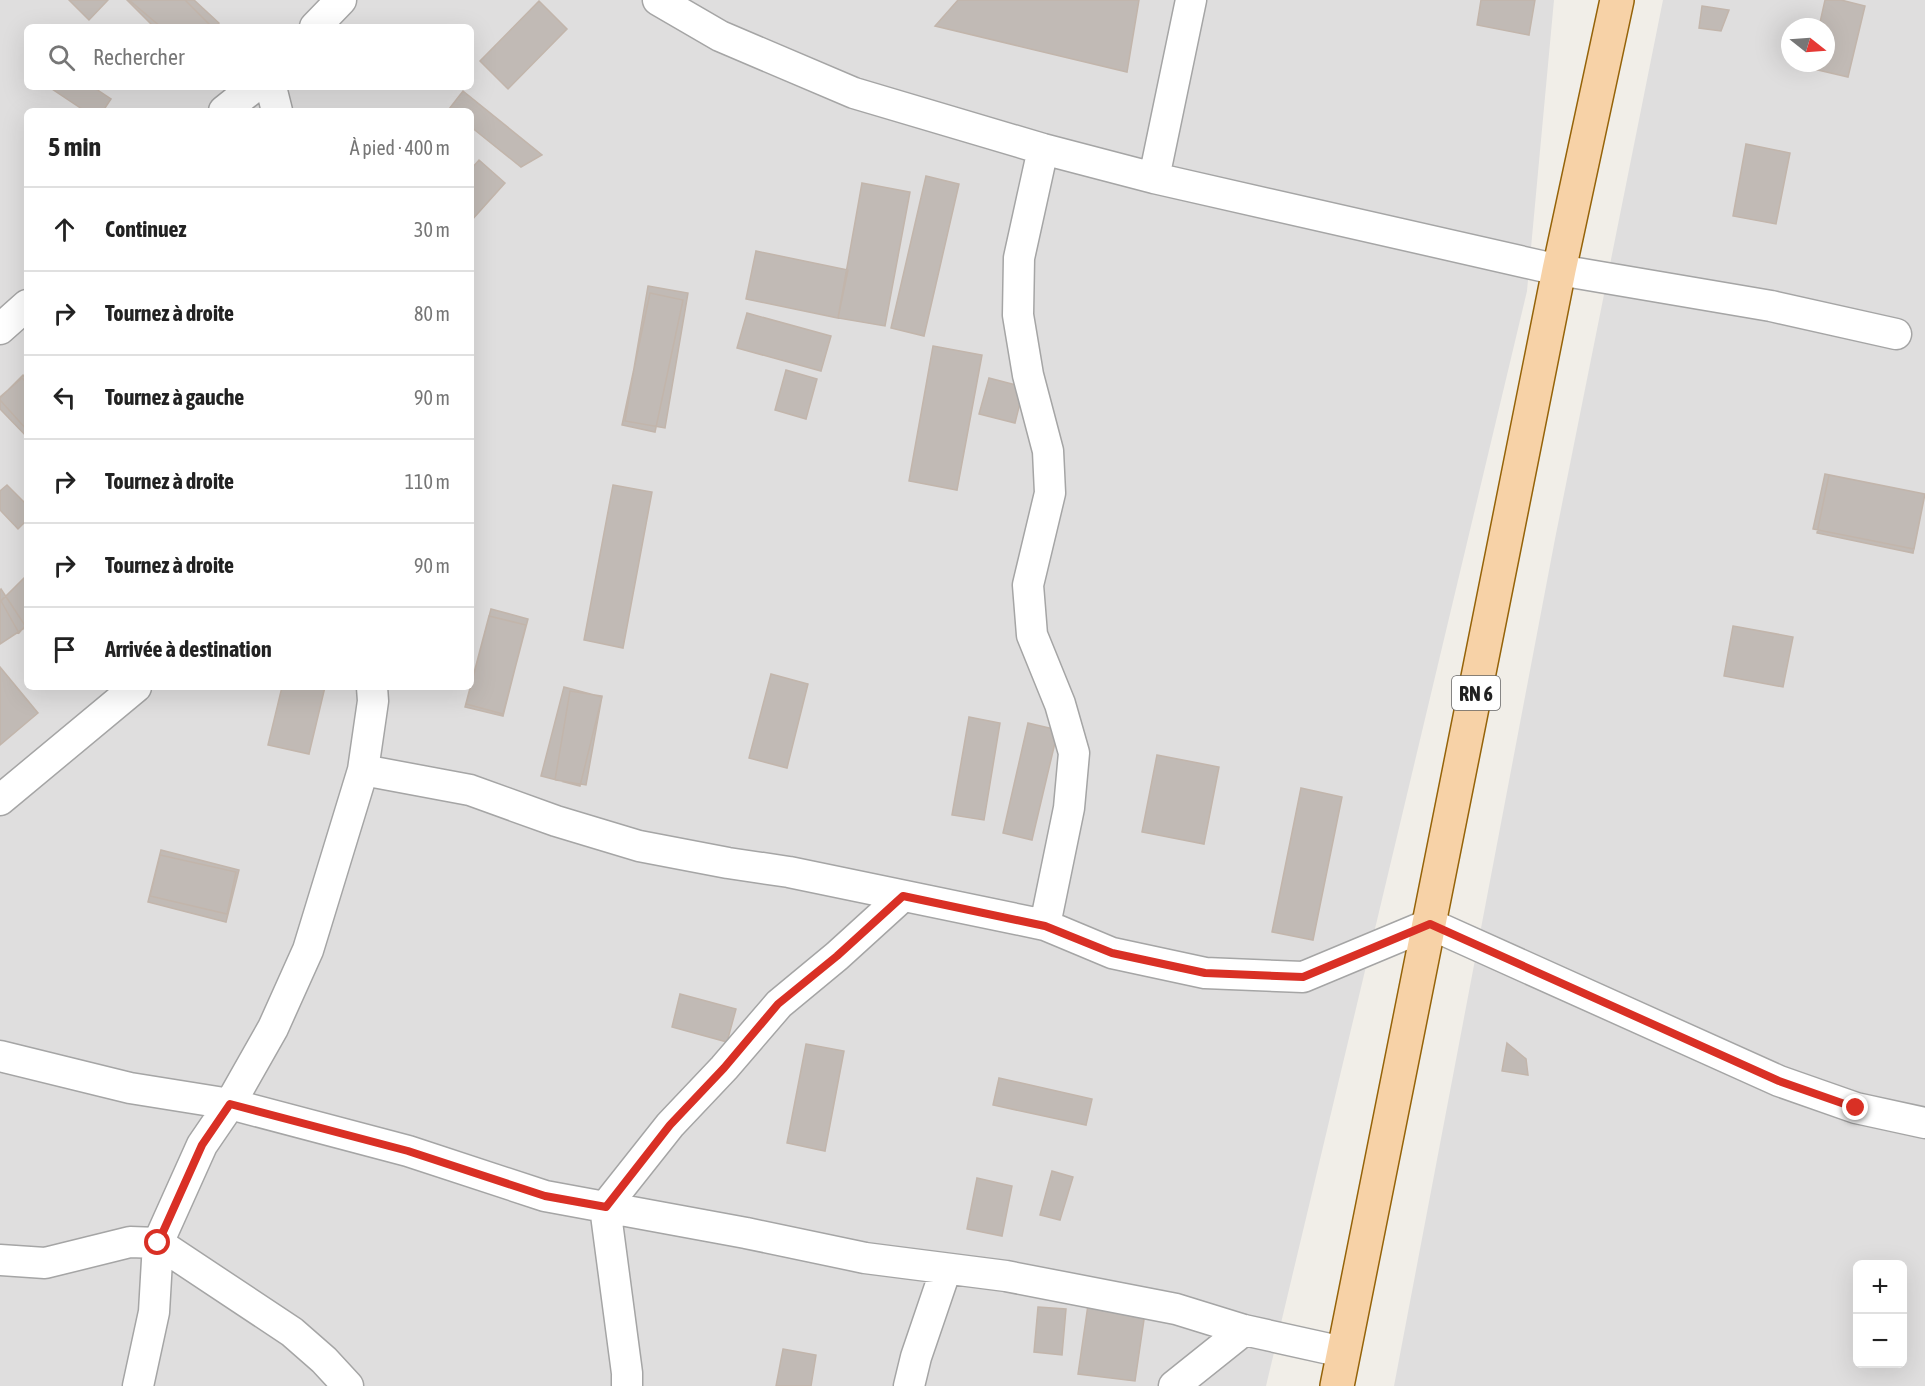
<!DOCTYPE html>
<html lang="fr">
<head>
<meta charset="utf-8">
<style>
  :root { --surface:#fff; --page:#f6f6f6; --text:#222; --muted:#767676; --line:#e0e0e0 }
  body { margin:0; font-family:"Asap Condensed",sans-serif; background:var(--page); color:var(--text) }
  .controls { position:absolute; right:18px; bottom:18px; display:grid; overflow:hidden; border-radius:9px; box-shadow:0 6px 24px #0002 }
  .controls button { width:54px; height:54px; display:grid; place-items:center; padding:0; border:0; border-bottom:2px solid var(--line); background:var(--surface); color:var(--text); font:30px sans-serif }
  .compass { position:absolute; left:1781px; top:18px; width:54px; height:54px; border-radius:50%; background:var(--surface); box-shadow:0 6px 24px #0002; rotate:107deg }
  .stop { position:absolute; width:18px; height:18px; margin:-14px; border:4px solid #d93025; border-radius:50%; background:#fff }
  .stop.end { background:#d93025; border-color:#fff; box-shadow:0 2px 6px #0008 }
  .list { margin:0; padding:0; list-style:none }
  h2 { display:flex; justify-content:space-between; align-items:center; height:78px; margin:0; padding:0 24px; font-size:26px }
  h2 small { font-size:20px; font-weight:400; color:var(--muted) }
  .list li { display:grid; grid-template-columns:39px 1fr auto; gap:18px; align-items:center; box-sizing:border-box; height:84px; padding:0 24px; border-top:2px solid var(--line) }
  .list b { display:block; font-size:22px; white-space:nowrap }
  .list em { font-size:20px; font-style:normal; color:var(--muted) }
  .icon { flex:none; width:33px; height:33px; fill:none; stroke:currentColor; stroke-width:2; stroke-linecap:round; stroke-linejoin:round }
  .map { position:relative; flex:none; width:1925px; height:1386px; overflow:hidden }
  .search { position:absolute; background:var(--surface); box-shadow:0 6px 24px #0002; left:24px; top:24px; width:450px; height:66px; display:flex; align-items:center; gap:15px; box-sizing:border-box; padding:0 21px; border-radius:9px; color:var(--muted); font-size:22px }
  .panel { position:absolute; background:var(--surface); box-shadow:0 6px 24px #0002; left:24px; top:108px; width:450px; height:582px; border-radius:9px }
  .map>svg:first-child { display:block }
  .residential { fill:#dfdede; fill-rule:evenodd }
  .building { fill:#c1bab5; stroke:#c2b5ab; stroke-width:1.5 }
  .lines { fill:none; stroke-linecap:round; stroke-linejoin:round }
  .street-casing { stroke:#a5a5a5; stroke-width:33 }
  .primary-casing { stroke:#956309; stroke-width:36 }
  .street { stroke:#fff; stroke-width:30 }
  .primary { stroke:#f7d2a7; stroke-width:33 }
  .route { stroke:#d93025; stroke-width:8 }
  .labels { text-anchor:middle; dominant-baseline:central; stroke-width:6; stroke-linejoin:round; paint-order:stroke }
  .shield { fill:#fff; stroke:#646464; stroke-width:1.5 }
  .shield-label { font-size:20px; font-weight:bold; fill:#212121 }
</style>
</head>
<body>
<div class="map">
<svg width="1925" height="1386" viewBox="0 0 1925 1386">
  <rect width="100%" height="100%" fill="#f1eee8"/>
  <path class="residential" d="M0,0H1554L1527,291L1266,1386H0ZM27,27H471V87H27ZM27,111H471V687H27Z
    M1663,0H1925V1386H1394L1555,539ZM1790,27H1826V63H1790ZM1858,1264H1902V1364H1858Z"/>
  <path class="building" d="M69,0H108L89,20Z
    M127,0H185L212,27H154Z
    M129,0H194L219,23L216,27H161Z
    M958,0H1139L1127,72L935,26Z
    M1481,0H1535L1529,35L1477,25Z
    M1825,0H1841L1865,6L1848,77L1809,68L1810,63H1826V27H1819Z
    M539,1L567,29L508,89L480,61Z
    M1702,6L1729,10L1721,31L1699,28Z
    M49,87H93L111,99L103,111H85Z
    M463,91L542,155L521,167L471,127V111H452L449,109Z
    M1746,144L1790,153L1776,224L1733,216Z
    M479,160L505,183L471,221V169Z
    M926,176L959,184L924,336L891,328Z
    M862,183L910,192L885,326L838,318Z
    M756,251L848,270L838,318L746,299Z
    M648,286L688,293L665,428L625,421Z
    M650,293L683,300L655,432L622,425Z
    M747,313L831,336L821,371L737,348Z
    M933,346L982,355L957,490L909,481Z
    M786,370L817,379L806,419L775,410Z
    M23,375L27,379V437L0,409V398Z
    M22,378L27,383V430L0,400V397Z
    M989,378L1024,387L1015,423L979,414Z
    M1825,474L1925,494L1914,549L1813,529Z
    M1829,475L1925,494L1913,553L1817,533Z
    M7,485L27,505V520L18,529L0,510V491Z
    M613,485L652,492L623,648L584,640Z
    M27,575V624L19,633L1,601Z
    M1,589L26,627L0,644V590Z
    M491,609L528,619L503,714L466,704Z
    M489,616L526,625L503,716L465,707Z
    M1733,626L1793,637L1783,687L1724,676Z
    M0,667L38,713L0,745Z
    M771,674L808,684L787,768L749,758Z
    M282,687H325L309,754L268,745Z
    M564,687L602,697L580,786L541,776Z
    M570,691L602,696L586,785L555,780Z
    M969,717L1000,723L984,820L952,815Z
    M1028,723L1058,730L1032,840L1003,833Z
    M1157,755L1219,767L1204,844L1142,832Z
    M1301,788L1342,797L1313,940L1272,932Z
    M161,850L239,870L226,922L148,902Z
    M160,855L236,872L227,914L150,896Z
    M680,994L736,1009L727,1042L672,1027Z
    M1507,1043L1526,1059L1528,1075L1502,1071Z
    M806,1044L844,1051L825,1151L787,1143Z
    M999,1078L1092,1099L1086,1125L993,1105Z
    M1052,1171L1073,1177L1060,1220L1040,1215Z
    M977,1178L1012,1186L1002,1236L967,1229Z
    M1089,1298L1146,1306L1135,1381L1078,1374Z
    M1038,1307L1066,1309L1062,1355L1034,1352Z
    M783,1349L816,1355L811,1386H776Z"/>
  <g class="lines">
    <defs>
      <path id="street" d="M658,0L720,36L854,93L1043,149L1154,178L1559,270L1771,306L1896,334
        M315,27L341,0
        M271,87L277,111
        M224,111L254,87
        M1043,149L1019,258L1018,315L1028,375L1048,451L1050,493L1028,585L1032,635L1060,704L1074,753L1069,808L1045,925
        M1154,178L1191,0
        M0,329L27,305
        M363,770L470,790L556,821L639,846L728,863L789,872L1045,925L1112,953L1205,973L1303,977L1430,924L1779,1081L1856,1108L1925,1123
        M0,800L136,687
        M0,1056L130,1088L230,1104L408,1151L545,1196L746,1233L865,1258L1006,1276L1176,1309L1244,1330L1343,1352
        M0,1260L45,1263L130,1242L158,1243L292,1332L324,1360L348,1386
        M138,1386L154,1312L158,1243L202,1145L230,1104L273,1028L308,950L363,770L373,701L372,687
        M627,1386V1373L605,1207L670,1125L724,1068L779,1004L837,956L903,896
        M909,1386L916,1357L946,1269
        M1174,1386L1244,1330"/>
      <path id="primary" d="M1337,1386L1559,270L1617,0"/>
    </defs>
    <use href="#street" class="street-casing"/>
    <use href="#primary" class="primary-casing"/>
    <use href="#street" class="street"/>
    <use href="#primary" class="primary"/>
  </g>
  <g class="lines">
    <path class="route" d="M158,1243L202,1145L230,1104L408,1151L545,1196L606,1207L670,1125L724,1068L778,1004L837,956L903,896L1045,926L1112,953L1205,973L1303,977L1430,924L1779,1081L1856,1108"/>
  </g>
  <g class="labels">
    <rect class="shield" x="1452" y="676" width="48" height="34" rx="4.5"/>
    <g class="shield-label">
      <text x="1476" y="693">RN 6</text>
    </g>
  </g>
</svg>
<div class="controls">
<button>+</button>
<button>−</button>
</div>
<svg class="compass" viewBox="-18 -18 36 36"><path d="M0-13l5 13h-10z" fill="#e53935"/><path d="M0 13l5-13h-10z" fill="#767676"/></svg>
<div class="stop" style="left:158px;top:1243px"></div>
<div class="stop end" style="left:1856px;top:1108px"></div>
<div class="search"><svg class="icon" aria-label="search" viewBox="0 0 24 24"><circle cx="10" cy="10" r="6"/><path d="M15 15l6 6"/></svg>Rechercher</div>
<section class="panel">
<h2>5 min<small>À pied · 400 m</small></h2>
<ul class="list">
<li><svg class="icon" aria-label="ahead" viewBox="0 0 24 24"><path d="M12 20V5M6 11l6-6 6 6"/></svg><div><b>Continuez</b></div><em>30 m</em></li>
<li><svg class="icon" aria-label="right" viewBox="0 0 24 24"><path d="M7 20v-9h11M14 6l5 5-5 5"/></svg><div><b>Tournez à droite</b></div><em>80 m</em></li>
<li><svg class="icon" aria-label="left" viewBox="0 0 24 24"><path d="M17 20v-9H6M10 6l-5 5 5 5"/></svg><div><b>Tournez à gauche</b></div><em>90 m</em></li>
<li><svg class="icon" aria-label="right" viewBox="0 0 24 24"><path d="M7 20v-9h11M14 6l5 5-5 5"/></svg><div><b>Tournez à droite</b></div><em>110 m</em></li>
<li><svg class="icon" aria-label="right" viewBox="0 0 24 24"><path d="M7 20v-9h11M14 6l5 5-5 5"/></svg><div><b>Tournez à droite</b></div><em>90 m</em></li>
<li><svg class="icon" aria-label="arrive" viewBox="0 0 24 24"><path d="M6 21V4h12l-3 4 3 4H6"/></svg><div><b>Arrivée à destination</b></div></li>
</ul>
</section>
</div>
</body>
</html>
